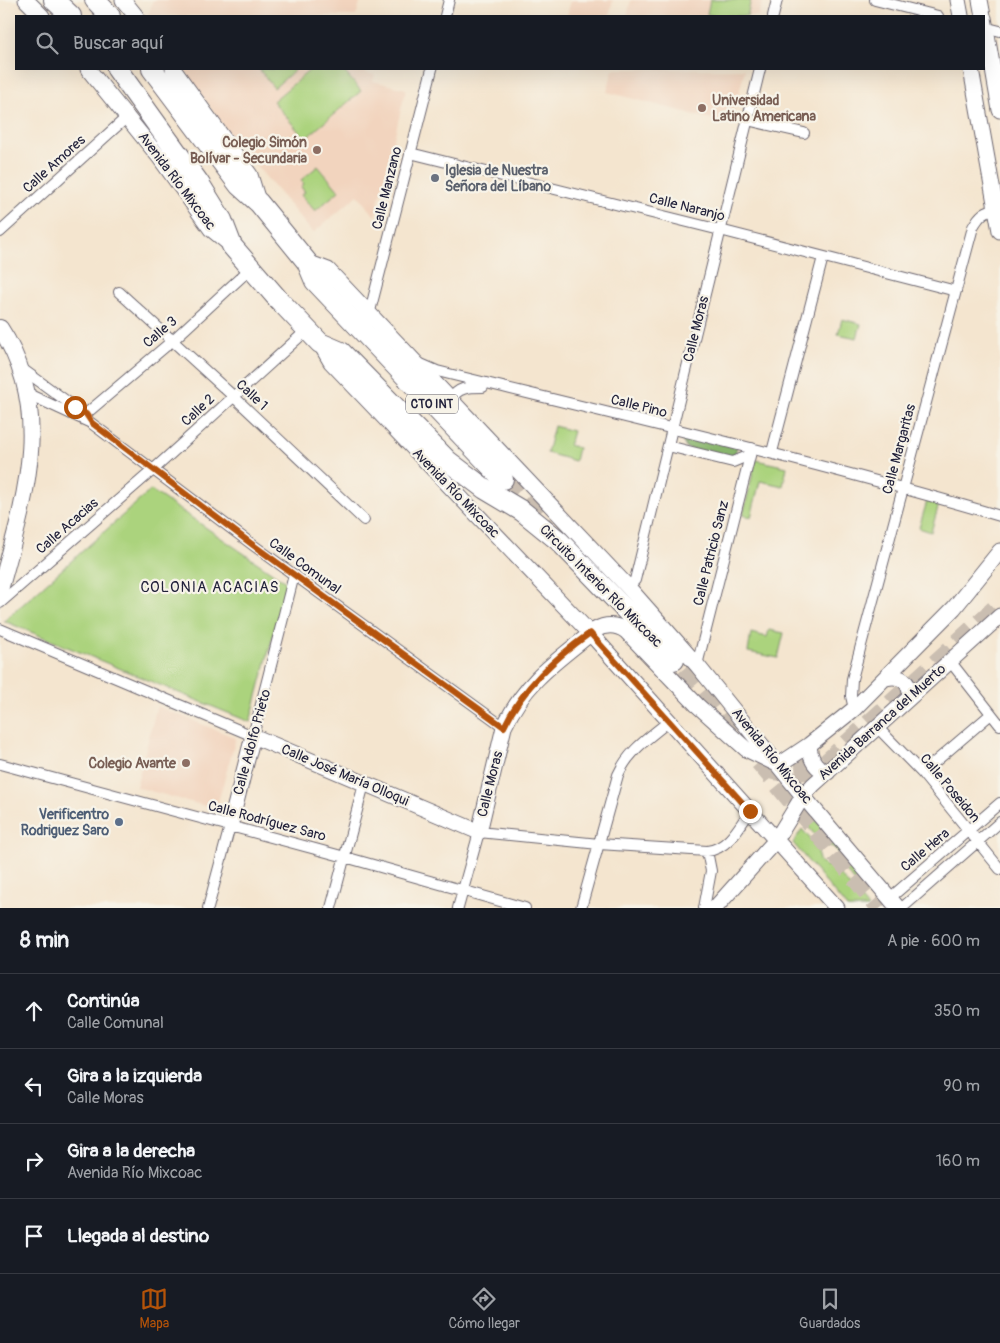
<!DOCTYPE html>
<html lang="es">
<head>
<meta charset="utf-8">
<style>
  :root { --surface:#171b24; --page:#242831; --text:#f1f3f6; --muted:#9ea1a6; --line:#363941; --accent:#b45309 }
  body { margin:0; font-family:Pangolin,sans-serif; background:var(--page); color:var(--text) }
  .stop { position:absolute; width:15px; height:15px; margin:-11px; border:4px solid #b45309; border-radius:50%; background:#fff }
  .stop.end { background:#b45309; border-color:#fff; box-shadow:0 1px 5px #0008 }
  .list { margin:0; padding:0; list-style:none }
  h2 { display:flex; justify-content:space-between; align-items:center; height:65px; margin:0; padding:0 20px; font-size:21px }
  h2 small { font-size:16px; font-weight:400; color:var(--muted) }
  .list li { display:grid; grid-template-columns:32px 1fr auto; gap:15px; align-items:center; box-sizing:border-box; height:75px; padding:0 20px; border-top:1px solid var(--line) }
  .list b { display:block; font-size:19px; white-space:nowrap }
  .list p { margin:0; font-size:16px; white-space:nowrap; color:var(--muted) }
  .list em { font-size:16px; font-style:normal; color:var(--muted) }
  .icon { flex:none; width:28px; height:28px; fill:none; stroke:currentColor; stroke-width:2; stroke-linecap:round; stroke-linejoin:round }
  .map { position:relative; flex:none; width:1000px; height:908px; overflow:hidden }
  .search { position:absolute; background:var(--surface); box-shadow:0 5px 20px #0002; left:15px; right:15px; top:15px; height:55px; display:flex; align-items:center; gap:12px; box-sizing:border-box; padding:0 18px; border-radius:0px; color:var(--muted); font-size:19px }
  .sheet { height:365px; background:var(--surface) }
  nav { display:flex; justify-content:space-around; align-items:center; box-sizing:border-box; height:70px; border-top:1px solid var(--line); background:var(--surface); font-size:14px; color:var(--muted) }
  nav a { display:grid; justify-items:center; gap:2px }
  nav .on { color:var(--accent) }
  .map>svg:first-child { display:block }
  .built { fill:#f2d4be }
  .green { fill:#abd37d; stroke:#667a5c }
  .forest { fill:#88b56c; stroke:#556c54 }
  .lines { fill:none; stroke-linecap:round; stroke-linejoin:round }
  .highway-tunnel { stroke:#cabeb1; stroke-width:20; stroke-dasharray:20 10; stroke-linecap:butt }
  .street-casing { stroke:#6c666f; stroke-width:12 }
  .secondary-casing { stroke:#6c666f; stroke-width:17 }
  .primary-casing { stroke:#6c666f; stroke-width:18 }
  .highway-casing { stroke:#6c666f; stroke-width:22 }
  .street { stroke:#fff; stroke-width:10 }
  .secondary { stroke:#fff; stroke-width:15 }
  .primary { stroke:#fff; stroke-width:16 }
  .highway { stroke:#fff; stroke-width:20 }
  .route { stroke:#b45309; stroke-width:6 }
  .education-dot { fill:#8d6e63; stroke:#f7f3e8; stroke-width:2 }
  .worship-dot { fill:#6b7280; stroke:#f7f3e8; stroke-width:2 }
  .service-dot { fill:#5c6f8a; stroke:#f7f3e8; stroke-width:2 }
  .labels { text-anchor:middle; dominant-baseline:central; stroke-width:4.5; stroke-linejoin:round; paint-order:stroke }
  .shield { fill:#f7f3e8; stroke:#62616f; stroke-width:1 }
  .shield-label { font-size:12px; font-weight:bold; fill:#22223b }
  .education-label { font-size:14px; font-weight:bold; fill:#785e54; stroke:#f7f3e8; text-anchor:end }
  .street-label { font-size:14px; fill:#22223b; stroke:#f7f3e8 }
  .worship-label { font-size:14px; font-weight:bold; fill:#5b616d; stroke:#f7f3e8; text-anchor:start }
  .service-label { font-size:14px; font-weight:bold; fill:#4e5e75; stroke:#f7f3e8; text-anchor:end }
  .neighbourhood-label { font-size:15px; letter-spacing:1px; fill:#22223b; stroke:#f7f3e8 }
</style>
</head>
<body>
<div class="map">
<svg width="1000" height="908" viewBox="0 0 1000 908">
  <rect width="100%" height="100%" fill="#f7f3e8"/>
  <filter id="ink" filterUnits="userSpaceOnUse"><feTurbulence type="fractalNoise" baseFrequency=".02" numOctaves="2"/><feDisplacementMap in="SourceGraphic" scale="10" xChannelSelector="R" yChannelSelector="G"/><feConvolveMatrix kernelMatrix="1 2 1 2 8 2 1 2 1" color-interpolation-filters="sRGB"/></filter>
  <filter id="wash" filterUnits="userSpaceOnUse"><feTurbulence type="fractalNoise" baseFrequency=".0096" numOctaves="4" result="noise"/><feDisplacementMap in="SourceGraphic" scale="20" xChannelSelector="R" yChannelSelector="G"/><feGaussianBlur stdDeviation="1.12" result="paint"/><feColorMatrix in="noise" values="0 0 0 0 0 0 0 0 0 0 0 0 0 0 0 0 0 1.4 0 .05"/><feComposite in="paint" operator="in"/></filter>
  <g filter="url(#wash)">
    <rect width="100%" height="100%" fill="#f4e5cf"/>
    <path class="built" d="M153,0H361L356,16H148Z
      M571,0H613L609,16H567Z
      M631,0H763L758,16H627Z
      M184,69H367L366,73L375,75L373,81L406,89L375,216L358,195L313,233L228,132Z
      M613,69H745L731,124L607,92Z
      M157,706L236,738L216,809L136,787Z"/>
    <path class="green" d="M710,0H751L747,16H714L707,14Z
      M259,69H296L274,88Z
      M311,69H342L361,91L305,139L273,101Z
      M318,166L339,191L315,211L301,195L305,192L301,187L304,184L301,180Z
      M842,319L861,324L857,338L838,334Z
      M554,426L573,431L569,445L578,448L575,461L547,453Z
      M756,460L787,467L783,486L760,481L751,517L743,515Z
      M151,490L287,583L250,722L4,621Z
      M927,501L939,504L931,532L919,528Z
      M769,630L784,633L778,658L748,652L751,633L767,637Z
      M811,814L875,891L868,897L837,861C841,852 834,844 824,846L805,823Z
      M802,829L819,849L818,856L820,863L826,866L832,865L868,908H847L793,843Z"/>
    <path class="forest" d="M677,431L737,446L734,460L686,448Z"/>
  </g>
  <g filter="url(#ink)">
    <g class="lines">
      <path class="highway-tunnel" d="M503,479L526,500L549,525
        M663,647L679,664L881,908
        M766,768C787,775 807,771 827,763L1000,605"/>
      <defs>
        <path id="street" d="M875,0L938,16
          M445,16L449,0
          M773,16L777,0
          M984,27L1000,31
          M747,120L804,133
          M410,153L720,230L956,291
          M0,232L127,117
          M119,292L233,396L364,520
          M369,315L432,69
          M421,364L437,371C625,417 814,461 1000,516
          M21,368L87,416
          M28,394L91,423L253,545L504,727
          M451,400C457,387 469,387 483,387
          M81,418L172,341L251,268
          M668,446L733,462L750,455
          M772,452L823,257
          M628,587L635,580L760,69
          M0,603L153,470L307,330
          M0,629L253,736L294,575
          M950,661L1000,725
          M697,665L752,448
          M854,709L851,696L852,679L973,227C979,216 986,208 1000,209
          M877,727L922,773L1000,869
          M0,764L345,857L525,908
          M922,773L991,714
          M890,898L1000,803
          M208,908L230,826
          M331,908L364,784
          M458,908L479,832L599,844L707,851C728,849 739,827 750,811
          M581,908L618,775C629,750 649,738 669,721
          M704,908L711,871L707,851
          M902,908L1000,822"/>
        <path id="secondary" d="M26,0L42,16
          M123,0L136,16
          M958,0L961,16
          M980,0L983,16
          M984,18L1000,110
          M88,69L160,158L211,229L232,246
          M173,69L250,175L258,201
          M971,69L1000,231
          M307,262L328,270L628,587L697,665L803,796L898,908
          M320,343L331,362L590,633L837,908
          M886,678C900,674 911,682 910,697
          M809,745C810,757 814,769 828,772
          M230,826L253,736L479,832L504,727C526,680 557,661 595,630C606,624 616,624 626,631L697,705L746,749L779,765L809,745L854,709L954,608L1000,551
          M715,908L776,840L803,796L813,785L1000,616"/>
        <path id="primary" d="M0,328C55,411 24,502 0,590"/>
        <path id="highway" d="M54,0L71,16
          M95,0L110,16
          M117,69L199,183L222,220L232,246L277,298L320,343L341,352L448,461L485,489L522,511L559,541L674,660
          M152,69L239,185L259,203L307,262L315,281L503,479"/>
      </defs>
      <use href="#street" class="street-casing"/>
      <use href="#secondary" class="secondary-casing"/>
      <use href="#primary" class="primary-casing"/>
      <use href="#highway" class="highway-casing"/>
      <use href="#street" class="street"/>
      <use href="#secondary" class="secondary"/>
      <use href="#primary" class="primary"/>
      <use href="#highway" class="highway"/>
    </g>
  </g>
  <g class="lines" filter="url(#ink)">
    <path class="route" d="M75,407L86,414L92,423L253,545L504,727C523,687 555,658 590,633L750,811"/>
  </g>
  <g class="education-dot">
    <circle cx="702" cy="108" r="5"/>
    <circle cx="317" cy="150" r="5"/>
    <circle cx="186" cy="763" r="5"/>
  </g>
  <circle class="worship-dot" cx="435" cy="178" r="5"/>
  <circle class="service-dot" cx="119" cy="822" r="5"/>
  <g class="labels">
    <rect class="shield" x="406" y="394.5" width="52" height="19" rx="4"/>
    <g class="shield-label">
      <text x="432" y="404">CTO INT</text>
    </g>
    <g class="education-label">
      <text x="712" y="100" text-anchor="start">Universidad<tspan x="712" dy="16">Latino Americana</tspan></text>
      <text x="307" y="142">Colegio Simón<tspan x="307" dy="16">Bolívar - Secundaria</tspan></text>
      <text x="176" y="763">Colegio Avante</text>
    </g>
    <g class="street-label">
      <text transform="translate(54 164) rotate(-42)">Calle Amores</text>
      <text transform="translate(177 181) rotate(53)">Avenida Río Mixcoac</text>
      <text transform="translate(387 188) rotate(-76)">Calle Manzano</text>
      <text transform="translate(687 207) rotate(14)">Calle Naranjo</text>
      <text transform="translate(696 329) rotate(-76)">Calle Moras</text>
      <text transform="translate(160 332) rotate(-41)">Calle 3</text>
      <text transform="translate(252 395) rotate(43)">Calle 1</text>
      <text transform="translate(639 406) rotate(14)">Calle Pino</text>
      <text transform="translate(198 410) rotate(-43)">Calle 2</text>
      <text transform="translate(899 449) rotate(-75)">Calle Margaritas</text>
      <text transform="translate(456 493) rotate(46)">Avenida Río Mixcoac</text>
      <text transform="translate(67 526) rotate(-41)">Calle Acacias</text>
      <text transform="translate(711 553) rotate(-76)">Calle Patricio Sanz</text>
      <text transform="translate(305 566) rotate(36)">Calle Comunal</text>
      <text transform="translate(601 586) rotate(45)">Circuito Interior Río Mixcoac</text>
      <text transform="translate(882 722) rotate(-42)">Avenida Barranca del Muerto</text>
      <text transform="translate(252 742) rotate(-75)">Calle Adolfo Prieto</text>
      <text transform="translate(772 756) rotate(51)">Avenida Río Mixcoac</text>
      <text transform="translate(345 775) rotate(23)">Calle José María Olloqui</text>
      <text transform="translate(490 784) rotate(-76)">Calle Moras</text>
      <text transform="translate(950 788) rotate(50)">Calle Poseidon</text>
      <text transform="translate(267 821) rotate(15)">Calle Rodríguez Saro</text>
      <text transform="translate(925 850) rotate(-40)">Calle Hera</text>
    </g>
    <g class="worship-label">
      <text x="445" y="170">Iglesia de Nuestra<tspan x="445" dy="16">Señora del Líbano</tspan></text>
    </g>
    <g class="service-label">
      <text x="109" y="814">Verificentro<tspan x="109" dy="16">Rodriguez Saro</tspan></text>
    </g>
    <g class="neighbourhood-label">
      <text x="210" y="587">COLONIA ACACIAS</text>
    </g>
  </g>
</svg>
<div class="stop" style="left:75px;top:407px"></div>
<div class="stop end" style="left:750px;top:811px"></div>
<div class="search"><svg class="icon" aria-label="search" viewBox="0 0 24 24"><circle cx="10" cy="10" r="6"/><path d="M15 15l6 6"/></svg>Buscar aquí</div>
</div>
<section class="sheet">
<h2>8 min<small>A pie · 600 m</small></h2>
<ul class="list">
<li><svg class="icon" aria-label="ahead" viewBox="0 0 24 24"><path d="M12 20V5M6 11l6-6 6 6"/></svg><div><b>Continúa</b><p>Calle Comunal</p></div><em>350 m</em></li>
<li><svg class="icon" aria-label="left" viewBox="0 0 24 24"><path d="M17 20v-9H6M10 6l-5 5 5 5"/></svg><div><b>Gira a la izquierda</b><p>Calle Moras</p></div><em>90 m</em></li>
<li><svg class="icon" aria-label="right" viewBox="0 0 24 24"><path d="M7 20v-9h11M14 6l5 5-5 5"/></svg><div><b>Gira a la derecha</b><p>Avenida Río Mixcoac</p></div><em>160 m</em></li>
<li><svg class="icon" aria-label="arrive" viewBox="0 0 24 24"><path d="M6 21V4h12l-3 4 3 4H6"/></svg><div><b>Llegada al destino</b></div></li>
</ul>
</section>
<nav>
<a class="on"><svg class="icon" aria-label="map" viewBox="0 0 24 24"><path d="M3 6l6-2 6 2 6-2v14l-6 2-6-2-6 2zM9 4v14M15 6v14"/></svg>Mapa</a>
<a><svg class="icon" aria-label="directions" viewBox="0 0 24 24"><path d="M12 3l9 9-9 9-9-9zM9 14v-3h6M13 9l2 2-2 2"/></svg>Cómo llegar</a>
<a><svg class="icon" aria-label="saved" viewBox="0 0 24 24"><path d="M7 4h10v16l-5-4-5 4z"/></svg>Guardados</a>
</nav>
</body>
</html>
